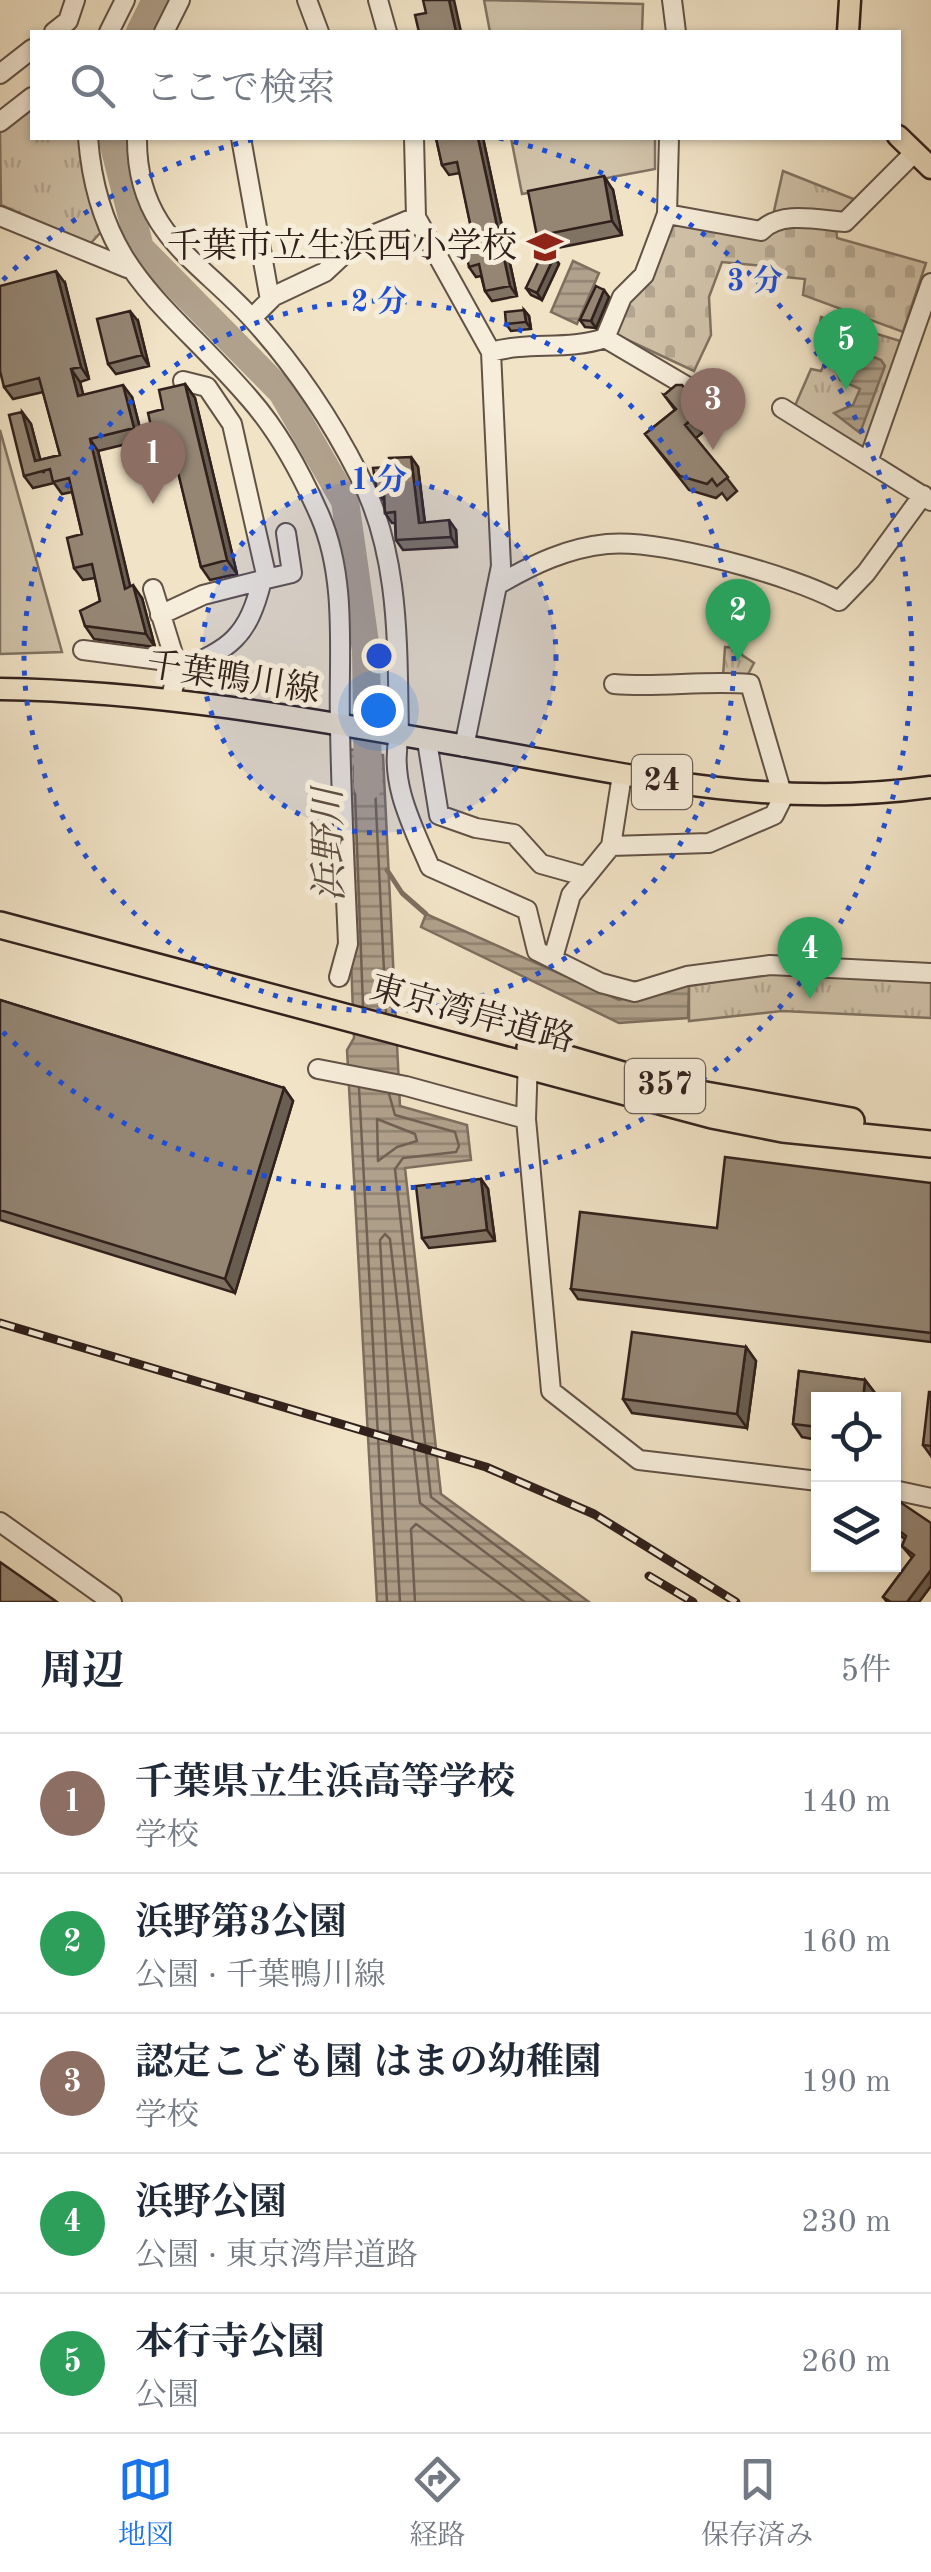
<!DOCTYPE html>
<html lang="ja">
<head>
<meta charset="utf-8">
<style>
  :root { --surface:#fff; --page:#f2f2f3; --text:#1f2937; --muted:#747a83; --line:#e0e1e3; --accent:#1a73e8 }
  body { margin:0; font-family:"Old Standard TT","Noto Serif JP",serif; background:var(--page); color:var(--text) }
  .controls { position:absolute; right:30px; bottom:30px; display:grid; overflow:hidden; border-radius:0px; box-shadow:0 2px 8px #0004 }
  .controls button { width:90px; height:90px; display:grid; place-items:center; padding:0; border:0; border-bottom:2px solid var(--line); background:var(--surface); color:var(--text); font:50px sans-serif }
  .you { position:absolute; left:378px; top:710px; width:35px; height:35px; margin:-25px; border:8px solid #fff; border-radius:50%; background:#1a73e8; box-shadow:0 0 0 15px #1a73e833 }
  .badge { display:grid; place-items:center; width:65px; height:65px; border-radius:50%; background:var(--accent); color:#fff; font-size:32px; font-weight:700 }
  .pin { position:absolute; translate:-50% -82px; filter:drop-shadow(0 2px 5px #0008) }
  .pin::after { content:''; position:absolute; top:52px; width:35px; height:30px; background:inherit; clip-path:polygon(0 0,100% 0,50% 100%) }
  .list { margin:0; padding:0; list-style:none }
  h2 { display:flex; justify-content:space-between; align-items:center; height:130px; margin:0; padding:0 40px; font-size:42px }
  h2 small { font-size:32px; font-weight:400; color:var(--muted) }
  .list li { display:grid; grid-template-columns:65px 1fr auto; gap:30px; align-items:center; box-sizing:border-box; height:140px; padding:0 40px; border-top:2px solid var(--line) }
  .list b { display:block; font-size:38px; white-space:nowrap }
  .list p { margin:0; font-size:32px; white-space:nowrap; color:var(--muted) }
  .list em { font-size:32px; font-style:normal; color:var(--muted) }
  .icon { flex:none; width:55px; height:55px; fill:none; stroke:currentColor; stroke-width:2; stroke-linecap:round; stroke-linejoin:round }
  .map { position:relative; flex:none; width:931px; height:1602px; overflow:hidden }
  .search { position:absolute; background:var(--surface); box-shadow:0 2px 8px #0004; left:30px; right:30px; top:30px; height:110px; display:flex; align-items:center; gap:25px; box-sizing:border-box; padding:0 35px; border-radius:0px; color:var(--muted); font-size:38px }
  .sheet { height:830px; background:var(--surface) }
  nav { display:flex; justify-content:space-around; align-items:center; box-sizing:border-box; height:140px; border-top:2px solid var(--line); background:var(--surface); font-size:28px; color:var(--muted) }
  nav a { display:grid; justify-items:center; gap:5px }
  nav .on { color:var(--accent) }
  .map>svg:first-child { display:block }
  .cemetery { fill:url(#cemetery-stones); stroke:#807262; stroke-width:2.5 }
  .park { fill:url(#park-tufts); stroke:#807262; stroke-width:2.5 }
  .pitch { fill:#d0c2a9; stroke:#807262; stroke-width:2.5 }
  .water { fill:url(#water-rules); stroke:#7d6e5f; stroke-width:2.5 }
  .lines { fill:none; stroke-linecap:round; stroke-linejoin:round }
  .shore { stroke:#706154; stroke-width:2.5 }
  .stream { stroke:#7d6e5f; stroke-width:5 }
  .river { stroke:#b0a18c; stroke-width:28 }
  .minor-casing { stroke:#615246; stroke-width:22 }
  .major-casing { stroke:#31211c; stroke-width:25 }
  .highway-casing { stroke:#31211c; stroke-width:30 }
  .minor { stroke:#f6edda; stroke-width:18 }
  .major { stroke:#f1e3c6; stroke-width:20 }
  .highway { stroke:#f1e3c6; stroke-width:25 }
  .rail-casing { stroke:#31211c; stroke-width:9 }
  .rail { stroke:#f6edda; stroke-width:5; stroke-dasharray:15; stroke-linecap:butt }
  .wall { fill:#807364; stroke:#31211c; stroke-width:2.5 }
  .shaded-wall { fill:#685e51; stroke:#31211c; stroke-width:2.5 }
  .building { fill:#958674; stroke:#31211c; stroke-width:2.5 }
  .ring { fill:none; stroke:#1d4ed8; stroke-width:5; stroke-dasharray:5 10 }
  .labels { text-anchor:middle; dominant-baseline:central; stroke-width:10; stroke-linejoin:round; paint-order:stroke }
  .shield { fill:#f6edda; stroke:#6c5e55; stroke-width:2.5 }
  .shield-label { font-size:32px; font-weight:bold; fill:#31211c }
  .poi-label { font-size:35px; fill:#31211c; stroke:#f6edda; text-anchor:end }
  .street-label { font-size:35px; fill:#31211c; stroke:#f6edda }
  .water-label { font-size:38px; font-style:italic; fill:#5d4e43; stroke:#f6edda }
  .centre { fill:#1d4ed8; stroke:#f6edda; stroke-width:5 }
  .ring-label { font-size:30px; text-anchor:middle; font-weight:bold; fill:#1d4ed8; stroke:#f6edda; stroke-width:10; stroke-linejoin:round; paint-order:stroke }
</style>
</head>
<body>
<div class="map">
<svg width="931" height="1602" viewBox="0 0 931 1602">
  <defs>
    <pattern id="cemetery-stones" width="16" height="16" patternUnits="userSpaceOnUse" patternTransform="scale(2.5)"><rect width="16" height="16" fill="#d0c2a9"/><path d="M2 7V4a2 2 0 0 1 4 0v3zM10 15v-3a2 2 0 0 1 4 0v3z" fill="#b3a691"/></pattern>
    <pattern id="park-tufts" width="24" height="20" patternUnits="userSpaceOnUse" patternTransform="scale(2.5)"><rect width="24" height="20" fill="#d0c2a9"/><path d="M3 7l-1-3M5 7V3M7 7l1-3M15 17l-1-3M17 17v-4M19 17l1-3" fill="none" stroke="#b3a691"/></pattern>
    <pattern id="water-rules" width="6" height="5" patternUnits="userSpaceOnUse" patternTransform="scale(2.5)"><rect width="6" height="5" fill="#b0a18c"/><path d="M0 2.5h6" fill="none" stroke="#908372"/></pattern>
  </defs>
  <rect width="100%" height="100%" fill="#f1e3c6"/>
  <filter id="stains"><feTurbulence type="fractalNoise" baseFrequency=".002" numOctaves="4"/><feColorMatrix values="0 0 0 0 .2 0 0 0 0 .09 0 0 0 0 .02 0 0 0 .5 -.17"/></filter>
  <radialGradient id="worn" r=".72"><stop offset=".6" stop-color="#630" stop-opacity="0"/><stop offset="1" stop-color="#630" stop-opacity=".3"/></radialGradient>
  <path class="cemetery" d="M674,221L836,227L837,238L926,263L903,332L803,295L805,279L775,276L773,267L722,262L709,297L711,335L694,371L617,335L626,302L667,226Z"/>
  <path class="park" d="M32,101V138H82L89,195L101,232L90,244L1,205L0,133L3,124Z
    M783,171L856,200L839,217L774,211Z
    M821,317L907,343L867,453L794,408L811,369L821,371L831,349L818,339Z
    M725,647L741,648L742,655L754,663L746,678L723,676Z
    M771,973L931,982V1018L782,1011L689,1021V986Z"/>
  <path class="pitch" d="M484,0L643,4L642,32H490Z
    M511,138H655V169L522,194Z
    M0,430L62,652L0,654Z"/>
  <path class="water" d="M573,261L599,273L577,324L551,312Z
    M859,351L881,360L885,366L860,433L834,413L853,405L860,389L840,380L834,363L846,352Z
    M343,748L383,755L400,1106L467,1125L471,1160L405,1168L441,1494L589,1602H377L347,1050L354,1038Z
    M426,914L619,1000L689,983L688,1018L619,1023L421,927Z"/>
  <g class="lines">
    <path class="shore" d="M363,1006L354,766L359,761L374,767L386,1012
      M359,1088L387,1602
      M389,1094L395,1115L455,1132L459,1146L456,1152L403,1158L395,1169L431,1497L572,1602
      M377,1119L415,1134L417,1141L397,1147L378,1161Z
      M400,1602L380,1240L385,1234L390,1239L420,1503L551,1602
      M415,1602L411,1529L416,1524L525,1602"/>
    <path class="stream" d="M387,870L402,893L426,914"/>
    <path class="river" d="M140,32L156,0
      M112,138L140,248L282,392L345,501L366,650L368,786"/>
    <defs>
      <path id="minor" d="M307,0L319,32
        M378,0L387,32
        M672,0L676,32
        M54,32L68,21L75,0
        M109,32L125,0
        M164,32L180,0
        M0,74L32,49
        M0,122L32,97
        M88,138C99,274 170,305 250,399C279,432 302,475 320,516C348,581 338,656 340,725C341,798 345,871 348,944L339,977
        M137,138C136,236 203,262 256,323C297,369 331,420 359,475C401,556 397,647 399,736C389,782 412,825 430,867L527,910L537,951L601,983L635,992L687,976L770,965L931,973
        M241,138L270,300
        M414,138L416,217L491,352L501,566L464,747
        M667,214L761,231C781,210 818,220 845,222L913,154
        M0,216L127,268
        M252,318L274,296L325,272L358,241L416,217
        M605,338L688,387
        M491,352C529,341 568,351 605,338L622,297L644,275L667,214L669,138
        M183,381L207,387L232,424L267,579
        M782,408L931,501
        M869,459L931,283
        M499,584C534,564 567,548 607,544C661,539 791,575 839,601L866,573L923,495
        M153,589L178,670L170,700
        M160,615L203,595L262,580
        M83,650L175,662
        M178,670C231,649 248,637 262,580L292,573L286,533
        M427,741L439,815L476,828L514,834L541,864L584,876
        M611,846L709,843L774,815L783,797L750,684C703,680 660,688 614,684
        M553,958L571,895L611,846L622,775
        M528,1058L526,1119L551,1391L639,1460L818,1481
        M318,1069L406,1086L526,1119
        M894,1490L931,1498
        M0,1522L112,1602"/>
      <path id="major" d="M848,32L850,0
        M898,136L931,168
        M0,689C163,691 328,722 488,750C641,777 775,809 931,787"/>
      <path id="highway" d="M0,925L712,1115L783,1129L931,1144
        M530,1048L636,1079
        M694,1093L851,1121"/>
    </defs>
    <use href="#minor" class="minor-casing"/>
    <use href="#major" class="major-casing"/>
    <use href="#highway" class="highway-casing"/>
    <use href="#minor" class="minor"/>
    <use href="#major" class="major"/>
    <use href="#highway" class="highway"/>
    <defs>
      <path id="rail" d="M0,1323L486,1467L594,1514L736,1602
        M649,1576L693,1602"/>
    </defs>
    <use href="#rail" class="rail-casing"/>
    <use href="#rail" class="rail"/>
  </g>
  <path class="wall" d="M436,138H483L517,296L492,301L485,291L481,276L476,277L469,267L474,242L460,173L449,175L442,165Z
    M613,190L622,235L547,250L537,236Z
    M554,257L559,264L542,300L531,295L526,288Z
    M65,283L89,379L80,382L83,395L132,397L143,440L98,451L130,587L142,598L155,647L94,639L85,626L100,601L95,578L83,580L74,568L82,534L72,492L62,494L54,483L33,488L24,476L22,412L31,424L40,460L60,455L43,392L13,399L4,387Z
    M609,297L596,328L585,327L580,320Z
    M524,310L529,316L531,329L511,331L506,324Z
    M138,321L149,366L116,374L108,364Z
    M185,384L195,398L237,574L210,580L201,567L172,446L162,449L153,435L163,409Z
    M664,395L703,410L713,424L696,438L737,491L727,500L722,493L716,498L689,490L645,434L675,410Z
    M411,457L418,467L425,522L456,530L457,547L403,550L396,540L395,523H392L385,513L384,501L377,491L390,467Z
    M0,1000L284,1088L293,1101L235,1293L0,1220Z
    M481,1179L488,1189L495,1241L429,1248L422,1238Z
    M931,1183V1342L578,1299L571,1289Z
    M746,1347L756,1361L747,1428L632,1413L623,1399Z
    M799,1371L865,1380L875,1393L874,1400H818V1440L802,1437L793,1424Z
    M931,1392V1456L923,1445Z
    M894,1498L931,1586L919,1602H887L883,1597L912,1558L902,1546L905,1539L894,1531Z"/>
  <path class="shaded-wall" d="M449,0H454L461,32H456Z
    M478,138H483L517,296L510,286Z
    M604,176L613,190L622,235L612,221Z
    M554,257L559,264L542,300L537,293Z
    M56,271L65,283L89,379L81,367Z
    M604,290L609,297L596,328L591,321Z
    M524,310L529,316L531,329L526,322Z
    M130,311L138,321L149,366L142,355Z
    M71,369L80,382L87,409L78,396Z
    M185,384L195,398L237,574L227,560Z
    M123,385L132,397L143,440L134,428Z
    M22,412L31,424L44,473L35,461Z
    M90,439L98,451L134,602L125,589Z
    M411,457L418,467L426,533L419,523Z
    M449,520L456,530L457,547L451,537Z
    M133,585L142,598L155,647L146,634Z
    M284,1088L293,1101L235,1293L225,1279Z
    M481,1179L488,1189L495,1241L487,1230Z
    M746,1347L756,1361L747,1428L737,1414Z
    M865,1380L875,1393L874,1400H863Z
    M931,1570V1586L919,1602H907Z"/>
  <path class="building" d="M423,0H449L456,32H419L415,15L426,13Z
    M436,138H478L510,286L485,291L479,264L469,267L464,244L474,242L457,162L442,165Z
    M604,176L612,221L537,236L528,191Z
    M543,252L554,257L537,293L526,288Z
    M56,271L81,367L71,369L78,396L123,385L134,428L90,439L125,589L133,585L146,634L85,626L80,611L100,601L92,564L74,568L67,538L82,534L69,478L53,482L50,469L24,476L9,415L22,412L35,461L60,455L39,378L4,387L0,371V286Z
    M596,286L604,290L591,321L580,320Z
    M524,310L526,322L506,324L505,312Z
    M130,311L142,355L108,364L97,319Z
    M185,384L227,560L201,567L168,431L153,435L148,413L163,409L159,390Z
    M676,385H682L703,410L685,425L728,477L717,486L712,479L707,484L680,476L645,434L676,409L664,395Z
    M411,457L419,523L449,520L451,537L396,540L395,512L385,513L384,491H377L373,468L390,467L389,458Z
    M0,1000L284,1088L225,1279L0,1210Z
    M725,1157L931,1183V1333L571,1289L580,1212L717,1228Z
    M481,1179L487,1230L422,1238L416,1186Z
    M632,1332L746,1347L737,1414L623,1399Z
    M799,1371L865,1380L863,1400H818V1427L793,1424Z
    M929,1392H931V1446L923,1445Z
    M894,1498L931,1523V1570L907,1602H891L883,1597L914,1555L902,1546L906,1536L894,1527Z
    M0,1562L57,1602H0Z"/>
  <circle cx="379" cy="656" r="177" fill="#1d4ed8" fill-opacity=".12"/>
  <g class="ring">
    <circle cx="379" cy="656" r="177"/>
    <circle cx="379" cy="656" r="355"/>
    <path d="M3 280A532 532 0 0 1 259 138M499 138A532 532 0 1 1 3 1032"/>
  </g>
  <defs>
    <symbol id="school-bare" viewBox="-9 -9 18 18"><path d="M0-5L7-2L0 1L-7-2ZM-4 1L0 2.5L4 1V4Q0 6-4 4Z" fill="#8f2418" stroke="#f6edda" stroke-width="2.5" paint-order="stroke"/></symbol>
  </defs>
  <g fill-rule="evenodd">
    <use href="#school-bare" x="520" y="222" width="50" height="50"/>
  </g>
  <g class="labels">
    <g class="shield">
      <rect x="632" y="755" width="60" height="54" rx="8"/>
      <rect x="625" y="1059" width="80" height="54" rx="8"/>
    </g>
    <g class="shield-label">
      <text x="662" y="782">24</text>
      <text x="665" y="1086">357</text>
    </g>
    <g class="poi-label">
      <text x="517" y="247">千葉市立生浜西小学校</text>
    </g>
    <g class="street-label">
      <text transform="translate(233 679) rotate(9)">千葉鴨川線</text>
      <text transform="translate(472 1015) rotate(15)">東京湾岸道路</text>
    </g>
    <g class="water-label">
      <text transform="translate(331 845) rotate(-91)">浜野川</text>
    </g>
  </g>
  <circle cx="379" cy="656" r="15" class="centre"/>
  <g class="ring-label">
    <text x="755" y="290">3 分</text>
    <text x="379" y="311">2 分</text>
    <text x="379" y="489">1 分</text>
  </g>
  <rect width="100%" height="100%" filter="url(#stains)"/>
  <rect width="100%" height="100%" fill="url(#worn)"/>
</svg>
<div class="controls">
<button><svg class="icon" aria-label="locate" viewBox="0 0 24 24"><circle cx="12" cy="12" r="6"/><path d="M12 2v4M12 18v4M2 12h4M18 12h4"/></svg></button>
<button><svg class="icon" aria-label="layers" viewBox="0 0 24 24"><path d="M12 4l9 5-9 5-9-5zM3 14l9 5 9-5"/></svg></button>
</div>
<div class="you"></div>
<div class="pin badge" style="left:153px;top:504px;background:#8d6e63">1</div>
<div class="pin badge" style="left:738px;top:661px;background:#2e9e5b">2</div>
<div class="pin badge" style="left:713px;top:450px;background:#8d6e63">3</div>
<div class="pin badge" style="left:810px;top:999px;background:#2e9e5b">4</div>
<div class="pin badge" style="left:846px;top:390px;background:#2e9e5b">5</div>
<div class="search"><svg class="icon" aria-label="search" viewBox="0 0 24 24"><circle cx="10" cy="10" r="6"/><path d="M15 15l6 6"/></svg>ここで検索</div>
</div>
<section class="sheet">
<h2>周辺<small>5件</small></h2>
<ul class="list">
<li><span class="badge" style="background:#8d6e63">1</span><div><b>千葉県立生浜高等学校</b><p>学校</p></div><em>140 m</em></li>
<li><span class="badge" style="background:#2e9e5b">2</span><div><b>浜野第3公園</b><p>公園 · 千葉鴨川線</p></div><em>160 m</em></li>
<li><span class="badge" style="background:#8d6e63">3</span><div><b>認定こども園 はまの幼稚園</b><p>学校</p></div><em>190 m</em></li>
<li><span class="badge" style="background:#2e9e5b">4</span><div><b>浜野公園</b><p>公園 · 東京湾岸道路</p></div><em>230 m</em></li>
<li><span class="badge" style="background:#2e9e5b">5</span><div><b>本行寺公園</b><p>公園</p></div><em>260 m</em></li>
</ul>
</section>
<nav>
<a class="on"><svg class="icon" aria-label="map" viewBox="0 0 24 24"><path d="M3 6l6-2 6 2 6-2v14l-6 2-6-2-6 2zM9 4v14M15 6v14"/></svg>地図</a>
<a><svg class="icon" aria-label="directions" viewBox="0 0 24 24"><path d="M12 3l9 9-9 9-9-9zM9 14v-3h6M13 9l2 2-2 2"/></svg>経路</a>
<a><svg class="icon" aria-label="saved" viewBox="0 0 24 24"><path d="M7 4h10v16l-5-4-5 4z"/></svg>保存済み</a>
</nav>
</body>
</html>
